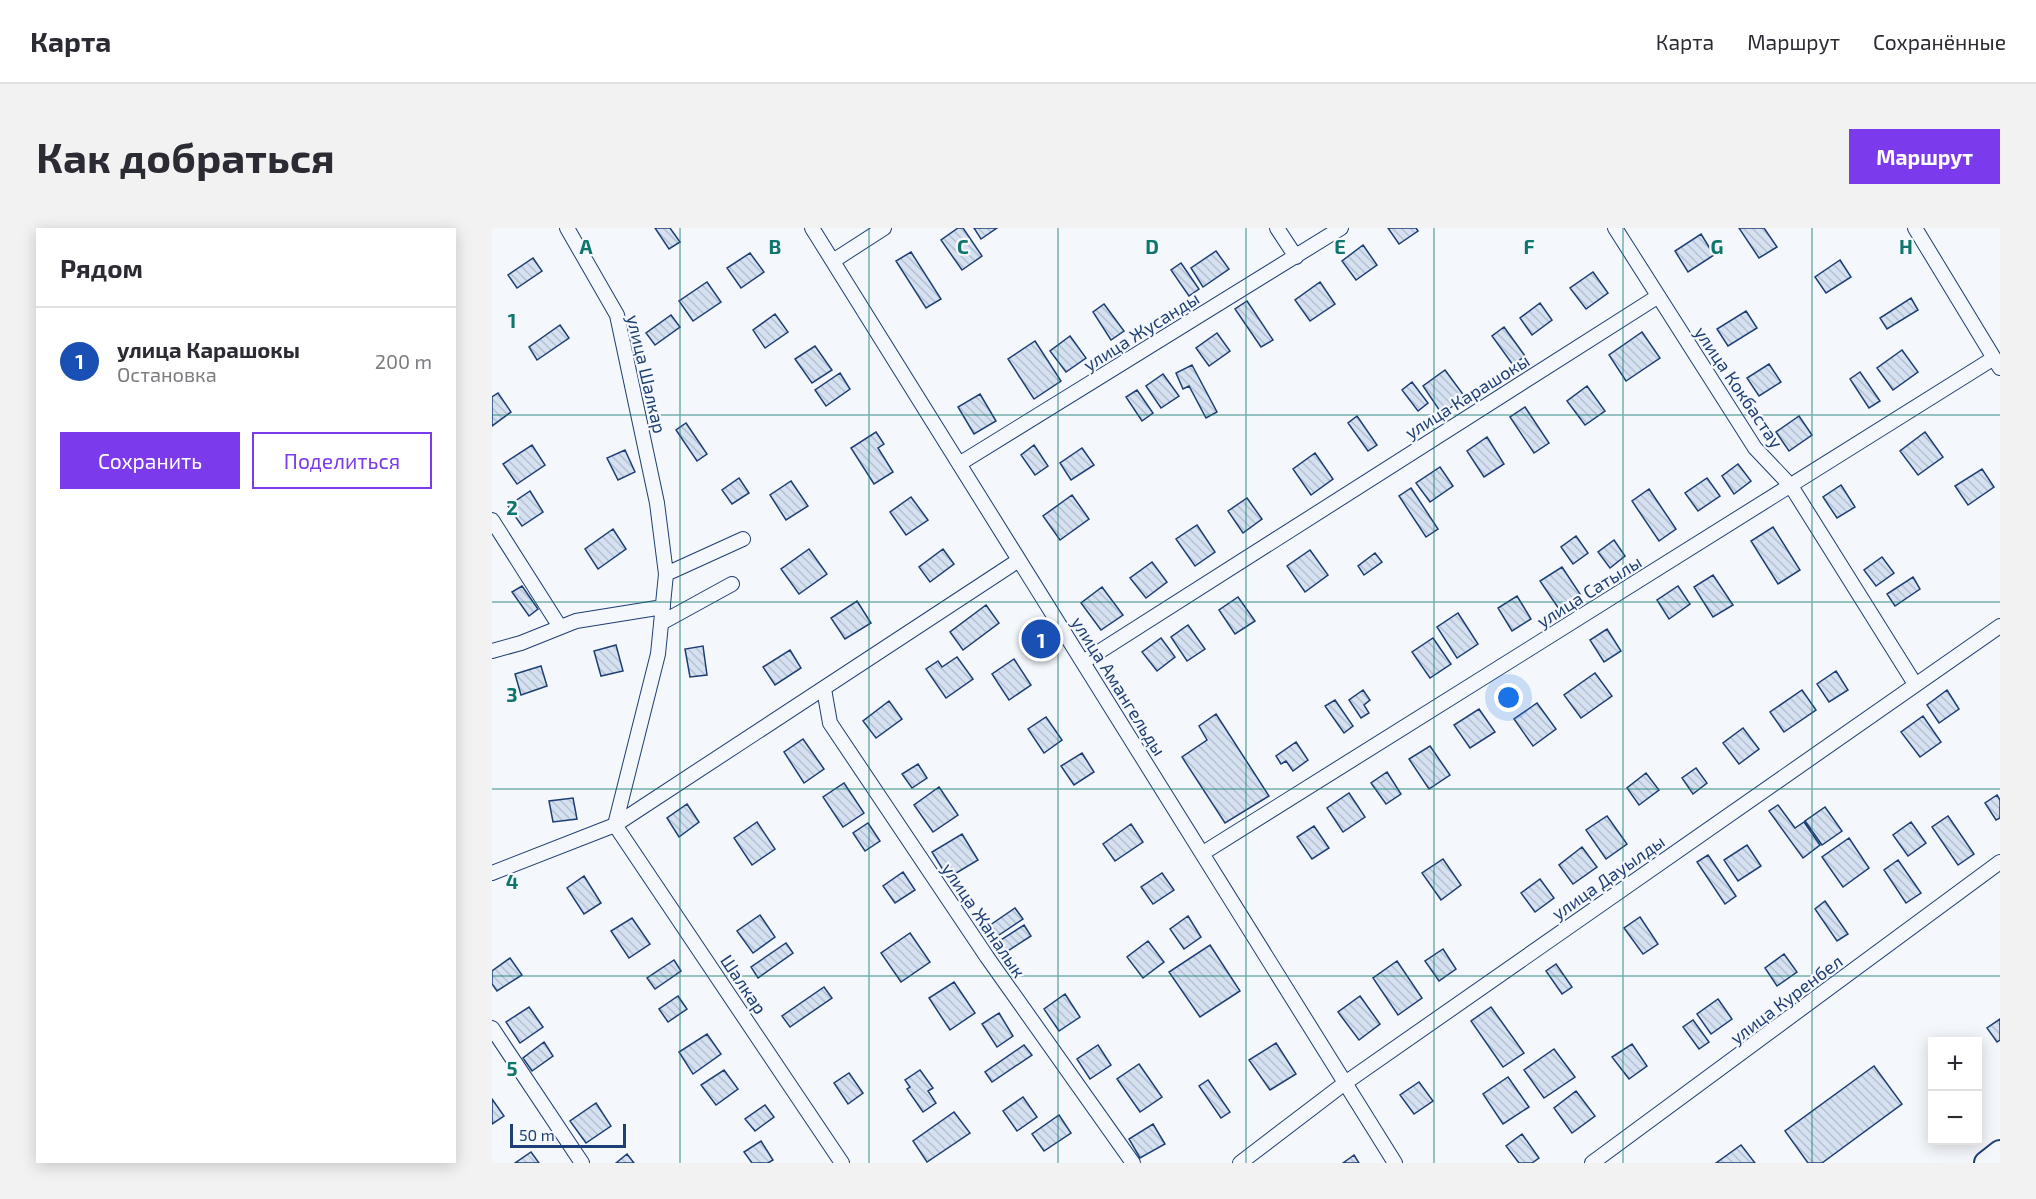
<!DOCTYPE html>
<html lang="ru">
<head>
<meta charset="utf-8">
<style>
  :root { --surface:#fff; --page:#f2f2f3; --text:#2b2b33; --muted:#7c7c81; --line:#e1e1e2; --accent:#7c3aed }
  body { margin:0; font-family:"Exo 2",sans-serif; background:var(--page); color:var(--text) }
  .controls { position:absolute; right:18px; bottom:18px; display:grid; overflow:hidden; border-radius:0px; box-shadow:0 3px 15px #0003 }
  .controls button { width:54px; height:54px; display:grid; place-items:center; padding:0; border:0; border-bottom:2px solid var(--line); background:var(--surface); color:var(--text); font:30px sans-serif }
  .scale { position:absolute; left:18px; bottom:15px; width:116px; box-sizing:border-box; padding-left:6px; border:3px solid #1d3f73; border-top:0; font-size:16px; line-height:21px; white-space:nowrap; color:#1d3f73; -webkit-text-stroke:4px #f4f7fb; paint-order:stroke }
  .you { position:absolute; left:1017px; top:470px; width:21px; height:21px; margin:-15px; border:4px solid #fff; border-radius:50%; background:#1a73e8; box-shadow:0 0 0 9px #1a73e833 }
  .badge { display:grid; place-items:center; width:39px; height:39px; border-radius:50%; background:var(--accent); color:#fff; font-size:20px; font-weight:700 }
  .pin { position:absolute; translate:-50% -50%; border:3px solid #fff; box-shadow:0 2px 6px #0006 }
  .list { margin:0; padding:0; list-style:none }
  h2 { display:flex; justify-content:space-between; align-items:center; height:78px; margin:0; padding:0 24px; font-size:26px }
  h2 small { font-size:20px; font-weight:400; color:var(--muted) }
  .list li { display:grid; grid-template-columns:39px 1fr auto; gap:18px; align-items:center; box-sizing:border-box; height:108px; padding:0 24px; border-top:2px solid var(--line) }
  .list b { display:block; font-size:22px; white-space:nowrap }
  .list p { margin:0; font-size:20px; white-space:nowrap; color:var(--muted) }
  .list em { font-size:20px; font-style:normal; color:var(--muted) }
  .actions { display:flex; gap:12px; padding:18px 24px }
  .actions a { flex:1; padding:14px 0; border:2px solid var(--accent); border-radius:0px; text-align:center; font-size:21px; color:var(--accent) }
  .actions .main { background:var(--accent); color:#fff }
  .map { position:relative; flex:none; width:1508px; height:935px; overflow:hidden; border-radius:0px }
  header { display:flex; align-items:center; gap:36px; box-sizing:border-box; height:84px; padding:0 30px; background:var(--surface); border-bottom:2px solid var(--line) }
  header strong { font-size:28px }
  nav { display:flex; gap:33px; margin-inline-start:auto; font-size:21px }
  .intro { display:flex; align-items:center; justify-content:space-between; box-sizing:border-box; height:144px; padding:0 36px }
  h1 { margin:0; font-size:42px }
  .button { padding:15px 27px; border-radius:0px; background:var(--accent); color:#fff; font-size:21px; font-weight:700 }
  main { display:flex; gap:36px; padding:0 36px }
  aside { flex:1; background:var(--surface); border-radius:0px; box-shadow:0 3px 15px #0003 }
  .map>svg:first-child { display:block }
  .building { fill:url(#building-back-hatch); stroke:#1d3f73; stroke-width:1.5 }
  .lines { fill:none; stroke-linecap:round; stroke-linejoin:round }
  .minor-casing { stroke:#1d3f73; stroke-width:16 }
  .trunk-casing { stroke:#1d3f73; stroke-width:26 }
  .minor { stroke:#f4f7fb; stroke-width:14 }
  .trunk { stroke:#f4f7fb; stroke-width:22 }
  .grid { fill:none; stroke:#0f766e; stroke-width:1.5; stroke-opacity:0.55 }
  .labels { text-anchor:middle; dominant-baseline:central; stroke-width:4.5; stroke-linejoin:round; paint-order:stroke }
  .street-label { font-size:18px; fill:#1d3f73; stroke:#f4f7fb }
  .grid-label { font-size:20px; text-anchor:middle; font-weight:bold; fill:#0f766e; stroke:#f4f7fb; stroke-width:4.5; stroke-linejoin:round; paint-order:stroke }
</style>
</head>
<body>
<header>
<strong>Карта</strong>
<nav><a>Карта</a><a>Маршрут</a><a>Сохранённые</a></nav>
</header>
<div class="intro"><h1>Как добраться</h1><a class="button">Маршрут</a></div>
<main>
<aside>
<h2>Рядом<small></small></h2>
<ul class="list">
<li><span class="badge" style="background:#1a4fb4">1</span><div><b>улица Карашокы</b><p>Остановка</p></div><em>200 m</em></li>
</ul>
<div class="actions"><a class="main">Сохранить</a><a>Поделиться</a></div>
</aside>
<div class="map">
<svg width="1508" height="935" viewBox="0 0 1508 935">
  <defs>
    <pattern id="building-back-hatch" width="6" height="6" patternUnits="userSpaceOnUse" patternTransform="scale(1.5)"><rect width="6" height="6" fill="#d5e0f0"/><path d="M-1 5l2 2M0 0l6 6M5-1l2 2" fill="none" stroke="#b6c1d1"/></pattern>
  </defs>
  <rect width="100%" height="100%" fill="#f4f7fb"/>
  <path class="building" d="M163,0H178L188,14L177,21Z
    M466,0H471L490,28L470,42L449,12Z
    M482,0H505L489,11Z
    M896,0H924L926,3L907,16Z
    M1247,0H1272L1285,19L1267,30Z
    M1209,6L1222,27L1196,44L1183,23Z
    M871,17L885,37L864,52L850,33Z
    M724,23L737,41L711,59L699,40Z
    M419,24L449,71L434,80L404,33Z
    M258,25L272,44L249,60L235,40Z
    M41,30L50,43L25,60L16,47Z
    M1348,32L1359,49L1334,65L1323,49Z
    M689,35L707,61L697,68L679,42Z
    M1101,44L1116,65L1094,81L1078,60Z
    M215,54L229,74L201,93L187,73Z
    M828,54L843,76L818,93L803,72Z
    M1419,70L1426,82L1395,101L1388,90Z
    M755,73L781,112L769,119L743,81Z
    M1048,75L1060,92L1040,107L1028,90Z
    M612,76L632,103L619,112L601,84Z
    M1254,83L1265,100L1236,118L1225,101Z
    M283,86L296,104L273,120L261,102Z
    M179,87L188,99L163,117L154,105Z
    M68,97L77,110L45,132L37,119Z
    M1012,99L1033,128L1021,137L1000,108Z
    M1150,104L1168,130L1134,153L1117,127Z
    M725,105L738,123L717,138L704,120Z
    M578,108L594,130L574,144L558,123Z
    M543,113L569,153L542,171L516,131Z
    M323,118L340,142L320,155L303,131Z
    M1410,122L1426,144L1401,162L1385,140Z
    M1277,136L1289,154L1267,168L1255,150Z
    M700,137L725,184L714,190L697,158L691,161L684,145Z
    M953,142L973,169L950,186L931,158Z
    M1368,144L1388,173L1377,180L1358,151Z
    M348,145L358,161L334,178L323,162Z
    M671,146L687,168L669,180L654,158Z
    M920,154L936,175L926,183L910,162Z
    M1095,158L1113,183L1093,197L1075,173Z
    M645,162L661,185L650,193L634,169Z
    M6,165L19,184L0,198V169Z
    M488,166L504,193L482,206L466,179Z
    M1033,179L1057,215L1042,225L1018,189Z
    M865,188L885,217L876,223L856,195Z
    M1307,188L1320,207L1297,223L1284,204Z
    M194,195L215,226L205,233L184,202Z
    M384,204L392,216L386,220L401,244L382,256L359,220Z
    M1433,204L1451,229L1426,247L1408,223Z
    M995,209L1012,236L992,249L975,223Z
    M40,217L53,237L25,256L11,236Z
    M542,217L556,238L543,247L529,227Z
    M590,220L602,237L579,252L568,235Z
    M133,222L143,244L126,252L115,230Z
    M823,225L841,251L819,267L801,241Z
    M1246,236L1259,253L1242,266L1230,248Z
    M948,239L961,258L938,274L924,255Z
    M1490,241L1502,259L1476,277L1463,258Z
    M247,250L257,265L240,276L230,262Z
    M1215,250L1228,268L1206,283L1193,265Z
    M299,253L316,278L294,292L278,267Z
    M1349,257L1363,279L1345,290L1331,269Z
    M919,260L946,301L934,309L907,268Z
    M1157,261L1184,301L1167,313L1140,273Z
    M38,263L51,284L30,298L16,278Z
    M580,267L597,291L568,312L551,288Z
    M419,269L436,292L414,307L398,284Z
    M755,270L770,291L751,305L736,283Z
    M705,297L723,324L703,338L684,311Z
    M1281,299L1308,342L1286,356L1259,313Z
    M121,301L134,321L106,341L93,321Z
    M1084,308L1096,325L1081,336L1069,319Z
    M1122,312L1133,328L1118,340L1106,324Z
    M317,321L335,346L307,366L289,341Z
    M451,321L462,336L438,354L427,339Z
    M818,322L836,347L813,364L795,338Z
    M883,325L890,334L872,347L866,338Z
    M1390,329L1402,345L1384,358L1372,342Z
    M660,334L675,354L654,370L638,350Z
    M1070,339L1088,366L1067,381L1048,353Z
    M1221,347L1241,377L1221,389L1202,359Z
    M1421,349L1428,361L1403,378L1395,366Z
    M30,358L46,381L37,388L20,364Z
    M1186,358L1198,376L1177,391L1165,372Z
    M610,359L631,387L609,402L589,375Z
    M1025,368L1039,391L1020,403L1006,380Z
    M746,369L763,393L743,406L727,382Z
    M365,373L379,395L353,411L339,390Z
    M494,377L507,395L471,422L458,404Z
    M966,385L986,416L965,430L945,399Z
    M696,397L713,421L695,433L679,409Z
    M1115,401L1129,423L1112,434L1098,412Z
    M669,410L683,429L665,443L650,424Z
    M941,410L959,436L938,450L920,424Z
    M124,417L131,443L109,448L102,423Z
    M211,418L215,447L198,449L193,421Z
    M298,422L309,440L283,457L271,439Z
    M465,429L481,451L454,470L434,441L446,433L450,439Z
    M522,431L539,457L517,472L500,446Z
    M49,438L55,458L29,467L23,446Z
    M1344,443L1356,462L1337,474L1325,456Z
    M1103,445L1120,468L1089,490L1072,467Z
    M871,462L878,472L872,477L877,485L869,490L857,472Z
    M1310,462L1324,482L1292,504L1278,484Z
    M1455,462L1467,481L1447,495L1435,477Z
    M843,472L861,498L852,505L833,478Z
    M397,473L410,491L384,510L371,493Z
    M1045,475L1064,501L1041,518L1022,491Z
    M987,481L1003,504L978,520L962,497Z
    M724,486L777,568L733,595L690,529L715,512L707,498Z
    M1431,488L1449,514L1428,529L1409,504Z
    M554,489L570,512L552,525L536,501Z
    M1251,500L1267,521L1247,536L1231,515Z
    M311,511L332,541L312,555L292,524Z
    M804,514L816,532L801,543L794,533L789,536L784,528Z
    M938,518L958,547L937,561L917,531Z
    M590,525L602,544L582,557L569,538Z
    M426,536L435,550L420,560L410,546Z
    M1204,540L1215,555L1201,566L1190,550Z
    M895,544L909,566L894,576L879,555Z
    M1154,545L1167,562L1147,577L1135,560Z
    M352,555L372,585L351,599L331,569Z
    M447,559L466,587L441,604L422,577Z
    M857,565L873,589L851,604L835,580Z
    M1505,567L1508,572V590L1504,592L1493,575Z
    M81,570L85,591L61,594L57,573Z
    M195,576L207,594L187,609L175,590Z
    M1286,577L1303,600L1312,594L1328,617L1311,630L1277,583Z
    M1333,579L1350,603L1330,617L1313,593Z
    M1115,588L1135,616L1114,631L1094,602Z
    M1456,588L1482,626L1466,637L1440,599Z
    M265,594L283,621L260,637L242,610Z
    M1419,594L1434,615L1416,628L1401,607Z
    M376,595L388,613L373,623L361,605Z
    M639,596L651,614L623,633L611,616Z
    M822,598L837,620L820,631L805,609Z
    M470,606L486,632L456,650L440,624Z
    M1357,610L1377,640L1351,659L1330,629Z
    M1255,617L1269,638L1246,653L1232,632Z
    M1090,619L1105,639L1081,656L1067,637Z
    M1216,627L1244,668L1233,676L1205,634Z
    M951,631L969,657L949,672L930,645Z
    M1406,632L1429,665L1414,675L1392,642Z
    M411,644L423,662L403,675L391,658Z
    M670,645L682,662L661,676L649,659Z
    M92,648L109,675L92,686L75,660Z
    M1048,651L1062,670L1043,684L1029,665Z
    M1333,673L1356,706L1345,713L1323,681Z
    M523,680L531,691L498,713L491,702Z
    M268,687L283,709L261,725L245,703Z
    M696,688L709,709L692,721L678,701Z
    M1148,689L1166,716L1151,726L1132,700Z
    M140,690L158,716L137,730L119,703Z
    M532,697L539,708L508,728L501,717Z
    M418,705L438,734L409,754L389,725Z
    M656,713L672,734L651,750L635,729Z
    M294,715L301,725L266,750L259,739Z
    M718,717L748,763L708,789L677,744Z
    M951,721L964,741L947,753L933,733Z
    M1292,726L1305,744L1285,758L1273,740Z
    M18,730L30,747L5,763L0,756V743Z
    M182,732L189,743L163,761L155,750Z
    M905,733L930,770L906,787L881,750Z
    M1064,736L1080,759L1070,766L1054,743Z
    M462,754L483,785L458,802L437,770Z
    M332,759L340,770L298,799L290,788Z
    M573,766L588,789L567,803L552,781Z
    M186,768L195,781L176,794L167,781Z
    M868,768L888,796L867,812L846,784Z
    M1226,771L1240,791L1219,806L1205,786Z
    M37,779L51,799L28,815L14,794Z
    M999,779L1032,825L1011,839L979,793Z
    M507,785L521,808L505,819L490,796Z
    M1508,791V812L1505,814L1495,800Z
    M1201,792L1217,814L1207,821L1191,799Z
    M215,806L229,826L201,846L187,824Z
    M52,814L61,828L40,843L31,830Z
    M784,815L804,846L778,862L757,832Z
    M1140,816L1155,838L1137,851L1120,829Z
    M532,817L540,827L500,854L493,844Z
    M606,817L619,837L598,851L585,831Z
    M1062,821L1083,849L1052,870L1032,842Z
    M647,836L670,869L648,884L625,851Z
    M1382,838L1410,876L1330,935H1316L1293,903Z
    M232,842L246,861L224,877L209,857Z
    M428,842L441,860L436,863L444,875L431,884L415,861L418,859L413,852Z
    M357,845L371,865L356,876L342,855Z
    M1016,849L1037,879L1011,896L991,866Z
    M716,852L738,884L729,890L707,858Z
    M927,854L941,873L922,886L908,867Z
    M1084,863L1103,888L1080,905L1062,880Z
    M531,869L545,889L525,903L511,883Z
    M0,871L12,888L0,896Z
    M104,875L119,898L94,915L78,893Z
    M273,877L282,889L263,903L253,891Z
    M462,884L478,905L435,934L421,913Z
    M567,887L579,905L552,923L540,906Z
    M661,896L673,916L648,930L637,911Z
    M1030,906L1047,930L1040,935H1027L1014,918Z
    M269,913L281,932L276,935H260L252,924Z
    M1249,917L1263,935H1224Z
    M39,924L47,935H23Z
    M135,926L142,935H124Z
    M862,927L867,935H851Z"/>
  <g class="lines">
    <defs>
      <path id="minor" d="M75,0L125,87L165,275L174,346L166,426L123,597L350,935
        M320,0L903,935
        M785,0L804,29
        M1123,0L1263,220L1299,258L1423,456
        M1423,0L1508,140
        M341,33L392,0
        M467,236L849,0
        M0,292L68,399
        M174,346L251,311
        M169,395L240,356
        M0,423L29,415L84,393L171,379
        M591,434L1165,69
        M332,461L338,495L495,729L641,935
        M711,625L1502,130
        M0,645L123,597L527,332
        M0,800L90,935
        M748,935L853,855L1508,398
        M1100,935L1508,634"/>
      <path id="trunk" d="M1494,935L1508,924"/>
    </defs>
    <use href="#minor" class="minor-casing"/>
    <use href="#trunk" class="trunk-casing"/>
    <use href="#minor" class="minor"/>
    <use href="#trunk" class="trunk"/>
  </g>
  <path class="grid" d="M188,0V935M377,0V935M566,0V935M754,0V935M942,0V935M1131,0V935M1320,0V935M0,187H1508M0,374H1508M0,561H1508M0,748H1508"/>
  <g class="labels">
    <g class="street-label">
      <text transform="translate(649 103) rotate(-32)">улица Жусанды</text>
      <text transform="translate(155 146) rotate(77)">улица Шалкар</text>
      <text transform="translate(1247 159) rotate(56)">улица Кокбастау</text>
      <text transform="translate(975 168) rotate(-32)">улица Карашокы</text>
      <text transform="translate(1097 363) rotate(-32)">улица Сатылы</text>
      <text transform="translate(627 458) rotate(58)">улица Амангельды</text>
      <text transform="translate(1116 649) rotate(-35)">улица Дауылды</text>
      <text transform="translate(492 692) rotate(56)">улица Жаналык</text>
      <text transform="translate(252 756) rotate(56)">Шалкар</text>
      <text transform="translate(1294 771) rotate(-37)">улица Куренбел</text>
    </g>
  </g>
  <g class="grid-label">
    <text x="94" y="26">A</text>
    <text x="283" y="26">B</text>
    <text x="471" y="26">C</text>
    <text x="660" y="26">D</text>
    <text x="848" y="26">E</text>
    <text x="1037" y="26">F</text>
    <text x="1225" y="26">G</text>
    <text x="1414" y="26">H</text>
    <text x="20" y="100">1</text>
    <text x="20" y="287">2</text>
    <text x="20" y="474">3</text>
    <text x="20" y="661">4</text>
    <text x="20" y="848">5</text>
  </g>
</svg>
<div class="controls">
<button>+</button>
<button>−</button>
</div>
<div class="scale">50 m</div>
<div class="you"></div>
<div class="pin badge" style="left:549px;top:411px;background:#1a4fb4">1</div>
</div>
</main>
</body>
</html>
